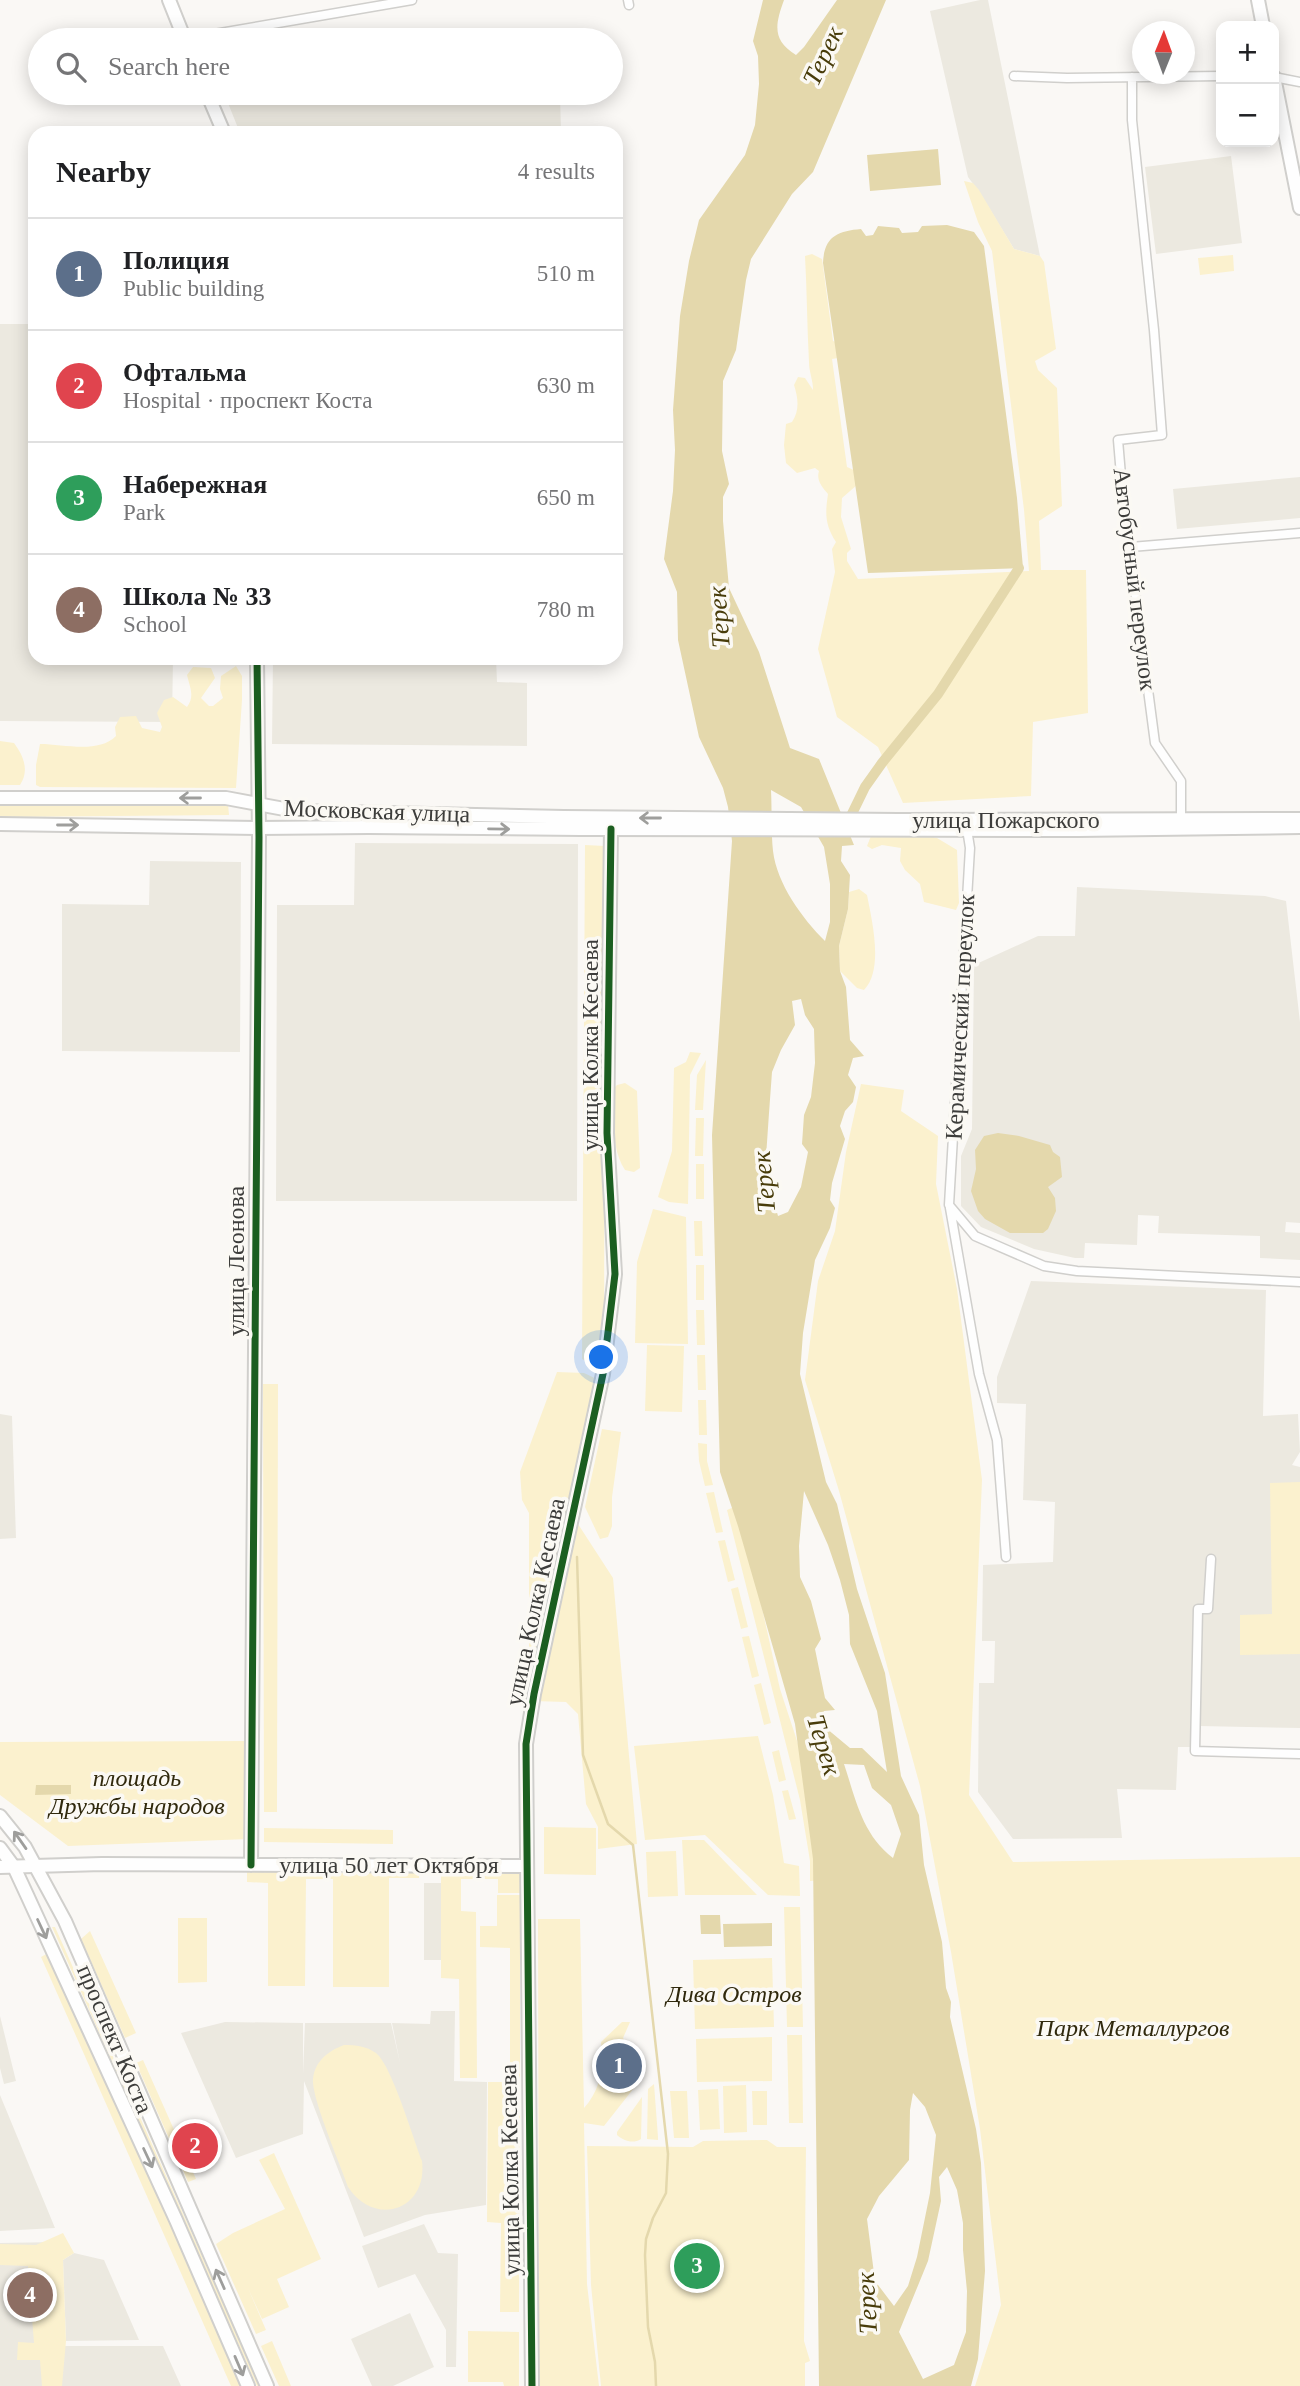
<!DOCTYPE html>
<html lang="en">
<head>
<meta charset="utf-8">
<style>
  :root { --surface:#fff; --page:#f2f2f2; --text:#202124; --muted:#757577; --line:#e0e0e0; --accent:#7f7e7c }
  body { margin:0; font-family:Georgia,serif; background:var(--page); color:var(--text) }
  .controls { position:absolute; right:21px; top:21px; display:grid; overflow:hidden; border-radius:14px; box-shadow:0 4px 18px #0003 }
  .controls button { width:63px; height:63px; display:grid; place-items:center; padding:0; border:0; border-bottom:2px solid var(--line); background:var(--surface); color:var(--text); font:35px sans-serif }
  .compass { position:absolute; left:1132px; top:21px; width:63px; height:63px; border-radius:50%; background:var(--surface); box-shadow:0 4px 18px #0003; rotate:1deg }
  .you { position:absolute; left:602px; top:1358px; width:24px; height:24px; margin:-18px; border:5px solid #fff; border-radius:50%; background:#1a73e8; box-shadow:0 0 0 10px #1a73e833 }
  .badge { display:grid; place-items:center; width:46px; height:46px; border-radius:50%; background:var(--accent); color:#fff; font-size:23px; font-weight:700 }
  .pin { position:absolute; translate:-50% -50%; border:4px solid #fff; box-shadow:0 2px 7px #0006 }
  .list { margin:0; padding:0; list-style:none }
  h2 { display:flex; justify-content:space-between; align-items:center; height:91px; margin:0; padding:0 28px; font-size:30px }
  h2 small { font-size:23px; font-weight:400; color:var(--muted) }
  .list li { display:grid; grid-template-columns:46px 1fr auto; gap:21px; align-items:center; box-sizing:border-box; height:112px; padding:0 28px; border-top:2px solid var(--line) }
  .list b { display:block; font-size:26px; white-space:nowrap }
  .list p { margin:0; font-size:23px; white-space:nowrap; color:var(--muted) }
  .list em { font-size:23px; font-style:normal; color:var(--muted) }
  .icon { flex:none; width:38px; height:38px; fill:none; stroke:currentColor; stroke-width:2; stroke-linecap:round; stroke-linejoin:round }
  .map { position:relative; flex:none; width:1300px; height:2386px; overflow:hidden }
  .search { position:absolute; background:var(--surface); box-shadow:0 4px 18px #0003; left:28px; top:28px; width:595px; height:77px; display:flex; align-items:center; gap:18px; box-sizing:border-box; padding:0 24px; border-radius:38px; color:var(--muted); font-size:26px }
  .panel { position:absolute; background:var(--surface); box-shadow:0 4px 18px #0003; left:28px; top:126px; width:595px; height:539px; border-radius:21px }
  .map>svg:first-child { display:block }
  .built { fill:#ece9e0 }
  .green { fill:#fbf1ce }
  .water { fill:#e4d8ac; fill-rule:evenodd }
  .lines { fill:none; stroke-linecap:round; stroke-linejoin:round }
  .stream { stroke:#e4d8ac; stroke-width:2.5 }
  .canal { stroke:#e4d8ac; stroke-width:10 }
  .street-casing { stroke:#d0cfcc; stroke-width:11 }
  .secondary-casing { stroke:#d0cfcc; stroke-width:16 }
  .primary-casing { stroke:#d0cfcc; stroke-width:16 }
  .street { stroke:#fefefe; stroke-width:8 }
  .secondary { stroke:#fefefe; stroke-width:12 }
  .primary { stroke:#fefefe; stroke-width:12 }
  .cycleway-casing { stroke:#fbf9f4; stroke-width:11 }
  .cycleway { stroke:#1b5e20; stroke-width:7 }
  .oneway { stroke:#9e9e9c }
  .labels { text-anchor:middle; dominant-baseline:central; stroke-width:7; stroke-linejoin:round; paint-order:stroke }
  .street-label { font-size:24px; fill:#3d3d3b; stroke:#fbf9f4 }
  .park-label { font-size:24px; font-style:italic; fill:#30290d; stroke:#fbf9f4 }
  .water-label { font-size:26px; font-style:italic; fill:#483c0a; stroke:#fbf9f4 }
</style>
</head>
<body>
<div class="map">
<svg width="1300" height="2386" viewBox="0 0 1300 2386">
  <rect width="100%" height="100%" fill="#faf8f5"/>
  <path class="built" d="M980,0H988L1040,256L1014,249L980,193L968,177L930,11Z
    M224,93H560L561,133H240Z
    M1231,156L1242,243L1156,254L1145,167Z
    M0,324H35V658H173L172,722L0,721Z
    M1300,477V518L1177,529L1173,489Z
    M273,658H496L497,682L527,683V746L272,744Z
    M355,843L578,844L577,1201H276L277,905H354Z
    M150,861L241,862L240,1052L62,1051V904L149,905Z
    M1077,887L1265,896L1286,901L1300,1022V1223L1286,1222L1285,1232L1300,1233V1260L1260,1258V1236L1158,1233L1159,1216L1138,1215L1137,1245L1085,1243L1084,1258H1075L1034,1249L981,1227L961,1206V1156L972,1129L974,965L1038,936H1075Z
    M1031,1281L1266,1290L1263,1416L1298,1414L1300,1452L1292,1465L1300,1467V1728L1199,1726L1202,1636L1195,1638L1190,1747H1178L1176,1790L1117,1789L1122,1838L1013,1839L978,1792L979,1683H994L995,1641H982L983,1565L1053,1562L1055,1502L1023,1500L1026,1404L997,1403V1377Z
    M0,1414L12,1416L16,1538L0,1539Z
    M424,1883H449V1960H424Z
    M431,2011H455L454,2081H451L487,2082L486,2205L425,2215L364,2237L304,2081L303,2134L236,2158L181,2033L225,2022L303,2023V2074L305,2023H391L400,2063L392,2023L430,2024Z
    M0,2016L16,2081L4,2084L0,2068Z
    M0,2095L55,2228L0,2231Z
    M424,2224L438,2253L458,2254L456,2367H446V2330L415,2274L378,2288L362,2246Z
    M59,2242L62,2346H163L181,2386H0V2243Z
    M74,2253L104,2260L139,2340L66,2341L63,2260Z
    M410,2313L434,2367L393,2386H372L351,2339Z"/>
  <path class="green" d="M964,181L973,183L979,190L1014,249L1040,256L1044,262L1056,349L1035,361L1038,370L1057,388L1062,506L1039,521L1041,570H1086L1088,713L1033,722L1031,796L903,803L878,747L837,717L818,649L835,572L832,549L836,542C825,525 825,514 828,494C822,487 816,480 819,471L815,468L797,473L786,463L784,445L786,424L792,422C800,410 798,398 794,385L798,377L805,378L813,390C813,380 809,372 809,362C807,327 807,291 805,256L812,254L822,259L833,341L839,343L838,358L832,359L847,467L856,471L857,485L842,498L841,517L851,549L847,553V561L858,579L1029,571L1024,510L992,251L978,222Z
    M1233,255L1234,271L1200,275L1198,258Z
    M236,666L242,676V700L236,788L40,787L36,785V765L40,744C64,744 98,754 116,736L115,727L120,717L136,716L142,728L160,732L162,727L157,713L164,700L173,697L187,707C195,696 190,688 187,675L193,667L211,668L215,678L201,698L209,706H213L223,698L220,689L221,676Z
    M0,741L14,743C23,755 30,770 20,785H0Z
    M228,804L229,815L0,817V805Z
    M924,835L937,838L957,850L959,903L956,910L924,902L920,884L905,870L900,861L901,848L882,845L872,849L867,846L871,836Z
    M585,845L605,846L604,1372L582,1359Z
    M859,889L867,895C872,921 884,969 864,990L857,988L840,971L839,946L848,909L849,892Z
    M690,1052L701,1053L690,1075L688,1204L669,1202L658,1197L672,1151L674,1068L686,1062Z
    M706,1060L703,1110H695L697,1075Z
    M625,1083L637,1091L640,1168L634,1172L625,1170C610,1147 614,1114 614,1088L617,1085Z
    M861,1084L904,1090L901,1111L938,1136L936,1184L957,1289L982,1480L969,1795L1013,1862L1300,1857V2386H975L1001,2305L980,2129L951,1952L920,1786L839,1491L805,1380L818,1281L835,1231L846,1152Z
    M696,1118H704L703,1156H695Z
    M696,1164H704V1199H696Z
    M653,1209L686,1217L688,1344L635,1343L637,1262Z
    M694,1221H702L703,1256H695Z
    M696,1265H704V1300H696Z
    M696,1310H704L705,1345H697Z
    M647,1345L684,1346L682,1412L645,1411Z
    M697,1355H705L706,1390H698Z
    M557,1372L584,1373L601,1381L535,1661H529V1513L522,1500L520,1472Z
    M263,1384H278L277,1812H264Z
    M698,1400H706L707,1435H699Z
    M602,1429L621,1432L612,1497V1526L608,1537L600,1539L585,1507Z
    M698,1443L707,1444V1461L713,1485L705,1486L699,1461Z
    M1300,1482V1654L1240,1655V1615L1272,1614L1270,1483Z
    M714,1492L723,1532L716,1533L706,1493Z
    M734,1507L741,1514L780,1689L801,1753L821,1880L810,1881V1861L800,1800L727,1510Z
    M578,1524L613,1578L637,1844L598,1849V1827L586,1804L578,1714L566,1702L533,1701L564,1574Z
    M725,1540L735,1580L728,1582L718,1541Z
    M738,1587L748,1627L741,1629L731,1589Z
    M749,1636L759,1676L752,1678L742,1637Z
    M761,1683L771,1723L764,1725L754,1685Z
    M758,1736L773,1795L784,1863L799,1866L800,1896L768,1895L705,1835L645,1840L634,1746Z
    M249,1741L248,1839L68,1846L0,1795V1742Z
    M779,1750L786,1780L779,1782L772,1752Z
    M788,1790L796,1819L789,1820L782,1791Z
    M544,1827L596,1828V1875L544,1874Z
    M264,1828L393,1830V1844L264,1842Z
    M682,1840H704L757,1895H685Z
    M676,1851L678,1896L648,1897L646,1852Z
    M247,1867H419V1878H389V1987H333V1879H306L305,1986H268V1883L247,1882Z
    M441,1869H520V1893H498V1879H461V1911L476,1912L477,2078H460L459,1979L441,1978Z
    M497,1895H520V2078H510V1948L480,1947V1926H497Z
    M784,1907H800L803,2027H787Z
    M178,1918H207V1982L178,1983Z
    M538,1919H580L584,2108C601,2089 604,2067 601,2042L622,2022H630L623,2038L632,2051L623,2059L641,2079L604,2126L584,2123L587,2284L599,2386H539Z
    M52,1927H55L260,2386H257Z
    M90,1931L136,2033L125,2038L81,1939Z
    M52,1951L246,2386H231L41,1957Z
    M772,1958L774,2027L695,2029L693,1960Z
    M787,2035H802L803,2123H789Z
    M772,2037V2081L697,2082L696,2039Z
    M344,2045C356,2045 366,2046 376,2053C392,2066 413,2138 422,2161C428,2210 375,2228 348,2187C341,2166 311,2097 313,2079C315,2061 328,2051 344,2045Z
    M143,2060L196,2179L188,2182L136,2063Z
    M488,2082H520L519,2312H500L501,2223L487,2222Z
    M654,2084L658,2137V2140L647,2139L648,2089Z
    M746,2085L747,2132L724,2133L723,2086Z
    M718,2089L720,2129L700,2130L698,2090Z
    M670,2091H687L689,2138H674Z
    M752,2091H767V2125H753Z
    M642,2097L641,2139C633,2144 624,2141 617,2135V2132Z
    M767,2140L777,2147H806L804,2341L810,2361L805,2363V2386H601L591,2285L587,2146L693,2147L703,2141Z
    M274,2153L321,2259L277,2279L289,2307L262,2319L248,2288L266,2330L256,2334L216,2244L233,2233L285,2209L259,2160Z
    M63,2233L74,2253L63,2260L66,2341L62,2386H42L40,2360H17L18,2342L34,2343L28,2266L0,2265V2244L36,2245Z
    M468,2331L519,2332V2386H504L503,2382H468Z
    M272,2341L291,2386H279L261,2346Z"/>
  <path class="water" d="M763,0H784C775,25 772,40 796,55L804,47L837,0H886L813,172L792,194L751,259L746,280L736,350L723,381L722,451L729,484L723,497V521L729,588L759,652L790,748L819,759L854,845L842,846L841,861L850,875L848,909L839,946L840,971L846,987L850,1040L864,1056L853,1058L848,1075L856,1087L853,1102L845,1111L840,1126L845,1139L832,1183L830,1200L835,1208L830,1228L815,1260L803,1333L800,1374L826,1482L837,1504L857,1589L885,1673L901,1776L919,1815L924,1865L942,1942L946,1988L951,2002L950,2017L976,2129L981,2163L985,2271L978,2359L971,2386H819L813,1859L795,1724L738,1526L720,1472L712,1135L732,841L728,807L723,788L699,737L678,640L677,592L664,559L673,491L675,450L673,410L680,316L689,261L699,220L745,155L755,125L759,84L758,56L753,41ZM771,790L801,807L824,847L830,884V922L825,941C802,918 777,884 773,851C771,831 772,810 771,790ZM801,999L805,1015L814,1029L815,1063L811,1097L804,1115L802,1144L808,1152L801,1187L788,1212L778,1216L771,1191L766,1157L769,1113L772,1072L781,1050L795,1025L792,1001ZM804,1491L828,1545L840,1580L849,1615L850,1644L877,1711L887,1772L862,1748H850L820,1723L824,1711L835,1710L825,1698L815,1649L821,1639L811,1601L800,1577L799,1546ZM844,1764L864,1765L872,1788L891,1805L901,1834L893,1858C862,1834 856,1800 844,1764ZM913,2093L925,2107L936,2135L930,2193L917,2257L908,2286L894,2306L875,2281L867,2219L879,2196L909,2160L910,2110ZM947,2167L957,2190L963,2223V2250L967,2291L966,2332L954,2365L923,2379L899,2332L928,2261L941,2201L939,2177Z
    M938,149L941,185L870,191L867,155Z
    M947,225L974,232L984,246L1017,498L1023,568L868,573L823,263C824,237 837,231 861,229L866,236L873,235L878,226L899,228L902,233L918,232L922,226Z
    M998,1133L1019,1136L1050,1145L1053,1152L1060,1157L1062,1177L1048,1187L1055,1198L1056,1211L1048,1229L1043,1233H1010L985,1219L978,1211L971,1191L976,1169L975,1150L984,1136Z
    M36,1785H71V1794L35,1795Z
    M700,1915H720L721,1934H701Z
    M772,1923V1946L724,1947L723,1924Z"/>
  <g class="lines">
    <path class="stream" d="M577,1557L583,1755L608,1824L633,1845L668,2154L666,2193L653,2218L646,2239L645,2255L648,2327L655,2362L656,2386"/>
    <path class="canal" d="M847,824L865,787L882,763L938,694L1019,568"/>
    <defs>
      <path id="street" d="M628,0L629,5
        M185,39L412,0
        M1014,76L1067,78L1221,76
        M1132,77V120L1154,330L1162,435L1118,440L1123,499L1155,743L1181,781V819
        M1274,77L1300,82
        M1131,547L1300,533
        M967,829L970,848L949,1205L975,1236L1044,1266L1077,1271L1300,1282
        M950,1208L979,1374L997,1440L1006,1557
        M1211,1559L1208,1609H1198L1195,1751L1300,1754"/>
      <path id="secondary" d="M169,0L185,40
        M1258,0L1263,26
        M1274,77L1300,208
        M207,93L224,133
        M251,1865L259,837L257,658
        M0,1867L102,1864L527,1866
        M532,2386L526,1744L534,1694L603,1374L615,1274L607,1133L611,829"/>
      <path id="primary" d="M0,798H226L295,811L564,817L898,820L1300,819
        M0,824L259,828L369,827L581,829L1078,830L1300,827
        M0,1816L25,1847L65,1921L267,2386
        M0,1848L14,1867L27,1895L176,2220L248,2386"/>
    </defs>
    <use href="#street" class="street-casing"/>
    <use href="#secondary" class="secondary-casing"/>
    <use href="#primary" class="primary-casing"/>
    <use href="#street" class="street"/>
    <use href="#secondary" class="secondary"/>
    <use href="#primary" class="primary"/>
    <defs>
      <path id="cycleway" d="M251,1865L259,837L257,658
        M532,2386L526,1744L534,1694L603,1374L615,1274L607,1133L611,829"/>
    </defs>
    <use href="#cycleway" class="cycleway-casing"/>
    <use href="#cycleway" class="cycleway"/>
  </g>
  <defs><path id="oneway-shaft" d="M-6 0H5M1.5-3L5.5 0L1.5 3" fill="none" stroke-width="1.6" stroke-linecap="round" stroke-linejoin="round" transform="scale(1.75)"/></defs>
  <g class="oneway">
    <use href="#oneway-shaft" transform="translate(190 798) rotate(-180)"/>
    <use href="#oneway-shaft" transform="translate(650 818) rotate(-180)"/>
    <use href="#oneway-shaft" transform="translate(68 825)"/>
    <use href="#oneway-shaft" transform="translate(499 829) rotate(1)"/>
    <use href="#oneway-shaft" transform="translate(20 1840) rotate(-125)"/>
    <use href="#oneway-shaft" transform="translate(42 1929) rotate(65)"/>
    <use href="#oneway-shaft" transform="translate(148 2158) rotate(65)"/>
    <use href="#oneway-shaft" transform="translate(220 2279) rotate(-114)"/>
    <use href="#oneway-shaft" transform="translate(239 2366) rotate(67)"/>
  </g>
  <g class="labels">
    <g class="street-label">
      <text transform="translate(1135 579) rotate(83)">Автобусный переулок</text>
      <text transform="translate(377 811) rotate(2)">Московская улица</text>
      <text x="1006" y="820">улица Пожарского</text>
      <text transform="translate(960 1017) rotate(-87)">Керамический переулок</text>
      <text transform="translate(590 1045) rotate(-90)">улица Колка Кесаева</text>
      <text transform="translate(236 1261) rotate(-90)">улица Леонова</text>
      <text transform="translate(535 1602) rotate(-78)">улица Колка Кесаева</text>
      <text x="389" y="1865">улица 50 лет Октября</text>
      <text transform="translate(115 2039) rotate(67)">проспект Коста</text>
      <text transform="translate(510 2170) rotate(-91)">улица Колка Кесаева</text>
    </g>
    <g class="park-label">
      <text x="137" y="1778">площадь<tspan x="137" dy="28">Дружбы народов</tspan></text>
      <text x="734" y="1994">Дива Остров</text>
      <text x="1133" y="2028">Парк Металлургов</text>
    </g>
    <g class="water-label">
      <text transform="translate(823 56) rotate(-65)">Терек</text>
      <text transform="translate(719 617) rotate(-94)">Терек</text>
      <text transform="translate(764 1182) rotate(-95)">Терек</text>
      <text transform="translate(824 1745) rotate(73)">Терек</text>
      <text transform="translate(867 2303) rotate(-93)">Терек</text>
    </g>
  </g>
</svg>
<div class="controls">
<button>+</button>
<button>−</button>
</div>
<svg class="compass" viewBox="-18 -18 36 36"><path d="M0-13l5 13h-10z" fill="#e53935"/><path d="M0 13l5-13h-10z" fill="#757577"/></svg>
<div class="you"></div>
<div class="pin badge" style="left:619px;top:2066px;background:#5c6f8a">1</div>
<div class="pin badge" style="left:195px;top:2146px;background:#e0444e">2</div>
<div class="pin badge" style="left:697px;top:2266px;background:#2e9e5b">3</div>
<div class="pin badge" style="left:30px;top:2295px;background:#8d6e63">4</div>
<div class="search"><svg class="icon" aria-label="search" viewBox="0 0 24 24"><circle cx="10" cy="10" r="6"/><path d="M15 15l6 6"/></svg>Search here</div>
<section class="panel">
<h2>Nearby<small>4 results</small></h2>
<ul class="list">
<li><span class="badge" style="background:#5c6f8a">1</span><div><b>Полиция</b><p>Public building</p></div><em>510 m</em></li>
<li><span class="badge" style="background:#e0444e">2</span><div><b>Офтальма</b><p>Hospital · проспект Коста</p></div><em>630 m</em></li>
<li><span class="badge" style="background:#2e9e5b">3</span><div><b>Набережная</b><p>Park</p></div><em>650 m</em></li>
<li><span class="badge" style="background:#8d6e63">4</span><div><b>Школа № 33</b><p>School</p></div><em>780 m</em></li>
</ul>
</section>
</div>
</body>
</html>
